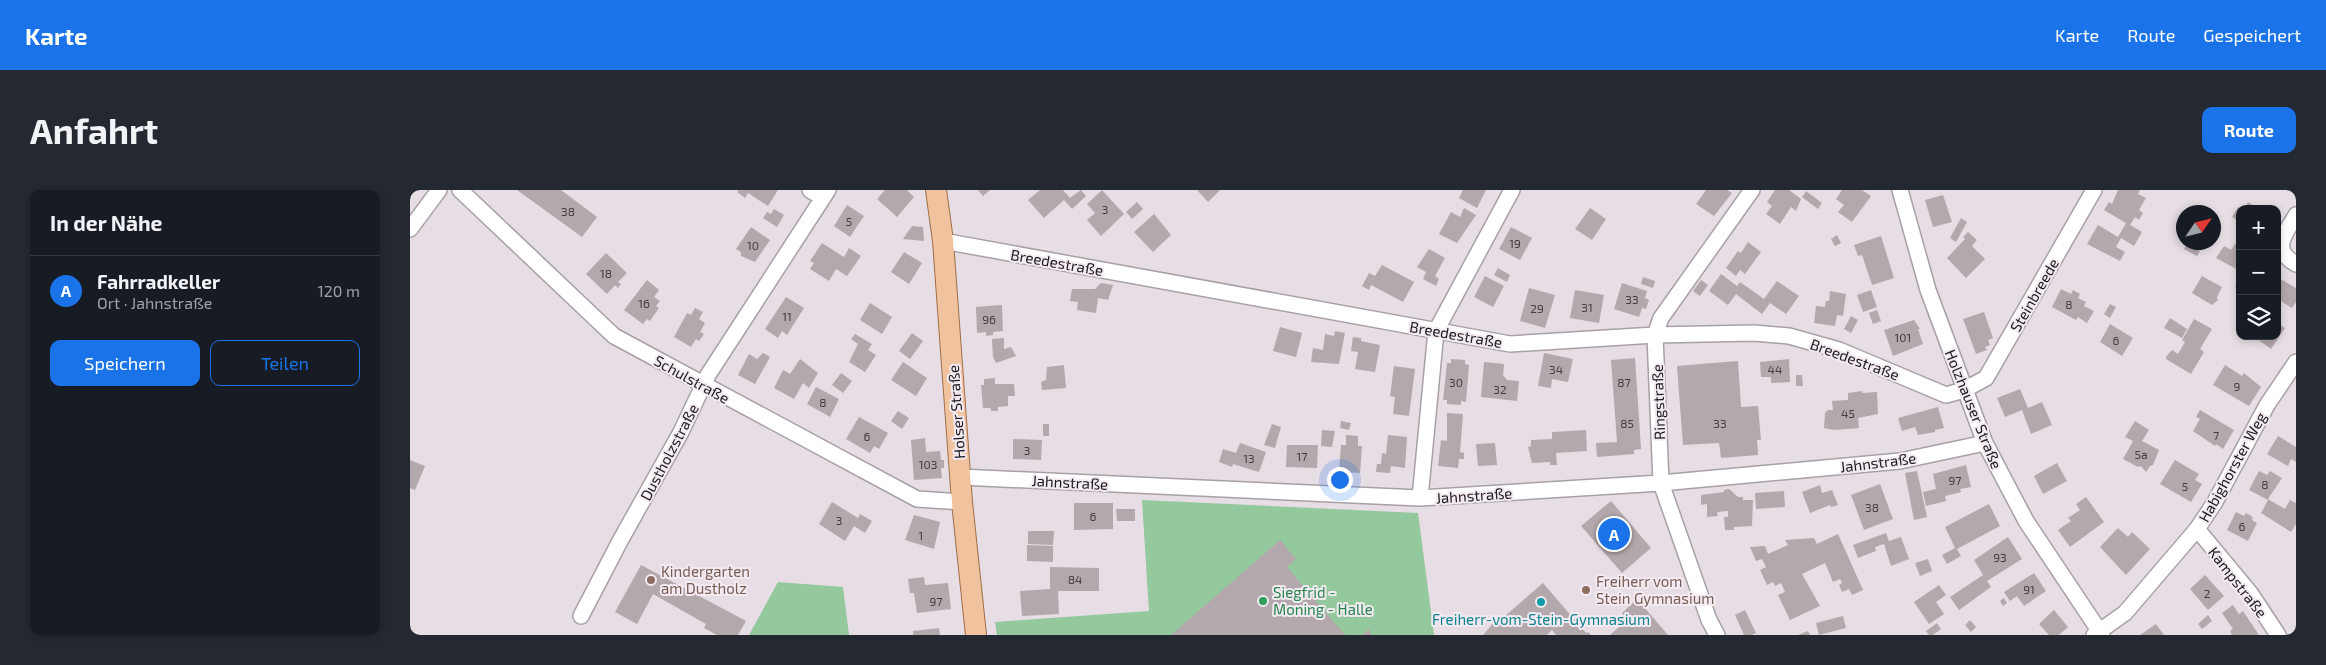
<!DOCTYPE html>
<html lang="de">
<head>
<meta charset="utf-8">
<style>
  :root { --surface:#171b24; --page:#242831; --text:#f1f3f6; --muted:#9ea1a6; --line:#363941; --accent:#1a73e8 }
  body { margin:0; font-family:"Exo 2",sans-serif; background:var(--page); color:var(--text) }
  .controls { position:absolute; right:15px; top:15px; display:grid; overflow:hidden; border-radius:10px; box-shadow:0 2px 8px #0003 }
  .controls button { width:45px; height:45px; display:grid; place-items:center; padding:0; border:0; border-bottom:1px solid var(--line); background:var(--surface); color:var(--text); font:25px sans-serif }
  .compass { position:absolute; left:1766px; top:15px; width:45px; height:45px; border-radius:50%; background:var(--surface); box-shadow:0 2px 8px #0003; rotate:55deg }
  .you { position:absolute; left:929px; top:289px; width:18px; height:18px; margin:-12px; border:4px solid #fff; border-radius:50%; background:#1a73e8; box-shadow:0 0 0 8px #1a73e833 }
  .badge { display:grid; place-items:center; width:32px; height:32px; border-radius:50%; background:var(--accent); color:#fff; font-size:16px; font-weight:700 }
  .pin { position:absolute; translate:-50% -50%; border:2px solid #fff; box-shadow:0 1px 5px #0006 }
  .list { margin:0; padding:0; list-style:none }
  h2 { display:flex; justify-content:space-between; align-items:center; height:65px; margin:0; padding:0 20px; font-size:21px }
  h2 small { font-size:16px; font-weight:400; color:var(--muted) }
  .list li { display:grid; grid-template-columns:32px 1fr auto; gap:15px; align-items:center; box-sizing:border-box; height:70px; padding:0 20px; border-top:1px solid var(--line) }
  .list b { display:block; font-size:19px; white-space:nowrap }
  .list p { margin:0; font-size:16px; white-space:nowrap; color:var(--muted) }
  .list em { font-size:16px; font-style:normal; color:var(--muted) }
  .actions { display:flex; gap:10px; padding:15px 20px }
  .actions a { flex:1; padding:11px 0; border:1px solid var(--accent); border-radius:10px; text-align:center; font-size:18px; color:var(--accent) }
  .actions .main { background:var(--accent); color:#fff }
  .icon { flex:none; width:28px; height:28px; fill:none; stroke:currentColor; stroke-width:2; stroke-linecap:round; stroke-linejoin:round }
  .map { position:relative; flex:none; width:1886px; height:445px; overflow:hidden; border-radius:10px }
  header { display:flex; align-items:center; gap:30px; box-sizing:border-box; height:70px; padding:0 25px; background:var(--accent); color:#fff }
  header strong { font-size:24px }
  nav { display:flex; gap:28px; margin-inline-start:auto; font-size:18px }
  .intro { display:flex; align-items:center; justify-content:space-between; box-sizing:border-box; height:120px; padding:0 30px }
  h1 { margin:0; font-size:35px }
  .button { padding:12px 22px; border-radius:10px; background:var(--accent); color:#fff; font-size:18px; font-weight:700 }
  main { display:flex; gap:30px; padding:0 30px }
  aside { flex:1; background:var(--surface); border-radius:10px; box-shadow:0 2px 8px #0003 }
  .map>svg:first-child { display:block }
  .green { fill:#94c89d }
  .building { fill:#b3a8ab }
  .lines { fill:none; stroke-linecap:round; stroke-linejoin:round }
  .minor-casing { stroke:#a8a0a7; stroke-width:18 }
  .major-casing { stroke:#a06e47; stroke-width:22 }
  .minor { stroke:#fff; stroke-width:15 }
  .major { stroke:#f0c39e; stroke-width:20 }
  .education-dot { fill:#8d6e63; stroke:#f3eaf2; stroke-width:2 }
  .leisure-dot { fill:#2e9e5b; stroke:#f3eaf2; stroke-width:2 }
  .culture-dot { fill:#0f9aa8; stroke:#f3eaf2; stroke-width:2 }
  .labels { text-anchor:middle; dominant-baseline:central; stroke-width:4; stroke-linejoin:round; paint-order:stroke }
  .number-label { font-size:12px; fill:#423e40 }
  .street-label { font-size:15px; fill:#1d1a1d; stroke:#f3eaf2 }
  .education-label { font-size:15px; fill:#785e54; stroke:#f3eaf2; text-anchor:start }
  .leisure-label { font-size:15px; fill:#27864d; stroke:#f3eaf2; text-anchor:start }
  .culture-label { font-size:15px; fill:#0d838f; stroke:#f3eaf2 }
</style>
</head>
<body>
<header>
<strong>Karte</strong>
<nav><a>Karte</a><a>Route</a><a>Gespeichert</a></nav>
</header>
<div class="intro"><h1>Anfahrt</h1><a class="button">Route</a></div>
<main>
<aside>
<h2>In der Nähe<small></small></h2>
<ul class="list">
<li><span class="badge">A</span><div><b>Fahrradkeller</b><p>Ort · Jahnstraße</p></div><em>120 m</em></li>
</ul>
<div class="actions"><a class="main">Speichern</a><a>Teilen</a></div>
</aside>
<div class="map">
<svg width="1886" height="445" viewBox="0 0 1886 445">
  <rect width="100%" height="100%" fill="#e6dde5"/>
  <path class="green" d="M732,310L1008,323L1024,445H587L585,432L739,421Z
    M368,392L433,397L439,445H339Z"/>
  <path class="building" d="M107,0H151L187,27L172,47Z
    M329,0H368L358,16L338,3L335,8L327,2Z
    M475,0H497L504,7L487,27L467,9Z
    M568,0H580L573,6Z
    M630,0H653L660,8L671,0L676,6L662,19L654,10L634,28L618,10Z
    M692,0L714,24L691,46L677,30L685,23L677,14Z
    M787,0H810L798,12Z
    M1053,0H1076L1067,18L1049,8Z
    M1296,0H1317L1322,3L1304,26L1286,14Z
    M1365,0H1379L1391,9L1386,21L1381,17L1370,34L1356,24L1362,16L1357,12Z
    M1432,0H1452L1461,6L1442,32L1428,22L1434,15L1426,9Z
    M1708,0H1730L1728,4L1736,8L1729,20L1733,23L1729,30L1725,27L1720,35L1732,42L1724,56L1711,48L1706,57L1715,62L1710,71L1677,54L1688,35L1708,47L1716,33L1694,20L1699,12L1702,14Z
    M1396,1L1412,13L1408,19L1392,7Z
    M1533,5L1542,32L1523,37L1515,10Z
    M727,12L733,19L722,29L716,22Z
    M1838,12L1849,19H1834Z
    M437,15L454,26L440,47L424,36Z
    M1828,17L1830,18V32L1822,27Z
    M1054,18L1066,25L1047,53L1029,44L1041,22L1050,27Z
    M1180,18L1196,29L1182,50L1165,39Z
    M364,19L374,25L367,37L353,28L357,22L361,24Z
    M744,24L761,45L743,62L724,42Z
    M1551,28L1557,32L1546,52L1540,48Z
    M502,36L513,37L514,51L493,49Z
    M341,37L360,50L345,72L331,66V62L326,59Z
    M1101,37L1122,48L1110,70L1089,59Z
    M1558,42L1567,50L1562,56L1575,69L1556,88L1537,68L1555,49L1553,47Z
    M1427,45L1431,53L1425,56L1421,49Z
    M1471,46L1484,88L1462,95L1452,65L1448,66L1444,55Z
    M1338,52L1351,62L1335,84L1330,80L1326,86L1316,78L1328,61L1331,63Z
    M412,53L434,67L439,58L451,66L437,86L426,79L419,91L400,79L404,73L400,71Z
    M1777,53L1790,61L1787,66L1774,59Z
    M1825,54L1830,57V81L1806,68L1814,56L1821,60Z
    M1019,59L1035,68L1025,86L1029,89L1026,96L1013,89L1016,82L1007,77Z
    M494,62L512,73L499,94L481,82Z
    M196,63L217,83L208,92L211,94L208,98L205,95L197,104L176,84Z
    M972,75L1004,92L993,112L961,95L959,100L952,96L959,83L965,86Z
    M1088,78L1100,85L1097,92L1084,85Z
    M1311,84L1327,96L1330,92L1354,109L1367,91L1389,106L1376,124L1360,113L1352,124L1326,104L1318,115L1299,101Z
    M1075,86L1094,96L1083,117L1064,107Z
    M1792,86L1812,97L1807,107L1808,110L1802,115L1782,103Z
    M1233,87L1245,91L1243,98L1231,94Z
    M1867,87L1886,98V112L1882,118L1867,109Z
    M1830,88V99L1825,97Z
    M237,90L249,100L244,107L250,111L246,116L249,118L240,131L237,129L233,134L214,120Z
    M1291,90L1298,95L1290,106L1283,101Z
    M691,93L703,95L698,110L688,108L686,123L667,120L668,112L660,111L662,99H685Z
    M1212,93L1237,101L1235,108L1239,110L1236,119L1232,118L1229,127L1204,119Z
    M1119,98L1145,105L1135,138L1110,131Z
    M1651,99L1661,104L1663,100L1670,104L1668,108L1676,112L1674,116L1684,121L1677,133L1668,127L1666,130L1642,117Z
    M1165,100L1194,105L1189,133L1160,128Z
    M1461,100L1467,117L1453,122L1447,105Z
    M1420,101L1436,104L1433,126L1427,125L1425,136L1404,133L1406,116L1415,117L1416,111H1419Z
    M376,107L394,118L377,145L372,141L368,148L355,139Z
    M460,113L482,127L472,144L450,130Z
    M1700,114L1706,117L1700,128L1694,124Z
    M592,115L593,141L583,142V145L576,146V142L567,143L566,117Z
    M285,118L293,122L289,129L295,133L290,142L294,144L289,151L286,149L281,157L264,147L277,123L281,125Z
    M1467,120L1471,131L1463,134L1459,123Z
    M1574,122L1583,148L1578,150L1580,155L1575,157L1577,160L1566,164L1553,129Z
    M1441,126L1448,130L1441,143L1434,139Z
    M1760,128L1777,139L1772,148L1754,138Z
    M1784,129L1802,139L1790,159L1794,162L1781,184L1756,169V167L1762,160L1768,164L1775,152L1772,150Z
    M1504,130L1510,139H1508L1513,154L1483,166L1474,140Z
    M1867,133L1875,138L1861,159L1843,146H1867Z
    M1700,134L1723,148L1712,166L1690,152Z
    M870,137L892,143L886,167L863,161Z
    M925,141L935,143L929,174L901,172L903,158L913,160L915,144L924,146Z
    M502,143L513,151L500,169L489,161Z
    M445,144L462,154L458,160L466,165L455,182L439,172L448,154L441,149Z
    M943,147L951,148V151L970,155L965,182L945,179L948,162L941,161Z
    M594,148V159L601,157L606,166L586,173L583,167L582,149Z
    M353,163L360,167L345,194L328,185L339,164L347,169Z
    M1134,163L1163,169L1158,192L1142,189L1141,198L1128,196Z
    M1225,168L1231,259L1224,260V264L1187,267L1186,253L1207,252L1201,170Z
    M390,169L408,183L399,198L393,193L384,209L364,198L373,180L380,184Z
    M1041,169L1055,170V174L1059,175L1056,212L1051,211V215L1037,214V210H1033L1037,173H1041Z
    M1379,169L1380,192L1361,193V187H1351L1350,172Z
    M1328,171L1331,217L1348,216L1351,250H1347L1348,265L1311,268L1309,253L1273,255L1267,176Z
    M493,172L517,188L506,206L481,190Z
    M1074,172L1094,174L1093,185L1097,190L1109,191L1107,211L1071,207Z
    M654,175L656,198L632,200L631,192L636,190L637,177Z
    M1815,175L1832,186L1834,183L1851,197L1839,216L1803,195Z
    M984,176L1005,179L999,226L983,224L985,207L980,206Z
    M431,183L442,191L433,203L422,195Z
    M1386,185H1392L1393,196H1386Z
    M585,188V194H604L605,206H598V216L588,217V221H581V218H573L571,195H574V189Z
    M406,197L429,209L420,227L397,214Z
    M1610,199L1618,218L1632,212L1642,235L1621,244L1612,220L1595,227L1587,208Z
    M1452,201V203L1467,202L1468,224L1448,228L1449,238L1424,240L1414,238L1415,223L1418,220H1423L1422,211L1438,210V203Z
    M1528,217L1534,238L1525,240V242L1508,245L1505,237L1492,241L1488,228Z
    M1790,220L1824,240L1813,259L1806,254L1805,256L1783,241L1790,229L1786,227Z
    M488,221L499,228L492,239L481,231Z
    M1037,223L1053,224L1050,262L1054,263V269H1049L1048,278L1028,276L1031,250L1037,251Z
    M449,227L478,243L469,259L464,256L460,263L436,249Z
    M931,231L941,233L939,240L930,238Z
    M1725,231L1739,240L1732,251L1749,260L1743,275L1740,276L1736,282L1731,276L1728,277L1713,269L1723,251L1715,247Z
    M633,234H639V246H633Z
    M862,234L871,237L865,258L854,255Z
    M912,240L925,241L922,257L911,256Z
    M1176,240L1177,261L1146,263L1147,275H1140V272L1122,273L1118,257L1121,256V250L1142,249V242Z
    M936,245L948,246V256H952L950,283L929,282L931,255H936Z
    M978,245L997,247L995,278L981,276L980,283L966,282L967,274H971L972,263L976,264Z
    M1868,246L1886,257V272L1881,269L1878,276L1857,264Z
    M515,248L516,262L530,261L531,270H534V278H531L532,288L504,290L501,250Z
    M603,249L632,250L631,270L603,269Z
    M830,253L856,262L849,282L823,274L822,277L809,272L813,259L826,263Z
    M1085,253L1087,275L1068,276L1066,254Z
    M877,255H908L907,278L876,277Z
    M0,270L15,276L5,300L0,298Z
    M1765,270L1789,284L1785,290L1792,294L1781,312L1750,294Z
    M1647,273L1657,291L1633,304L1624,286Z
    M1556,275L1561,297L1550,299L1551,302L1535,306L1536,311L1516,316L1513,302L1526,299L1523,284Z
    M1507,281L1517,327L1504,330L1495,283Z
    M1849,281L1857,285L1860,281L1872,288L1858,309L1875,319L1880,310L1886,313V334L1881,342L1851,323L1858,310L1839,300Z
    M1470,294L1483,329L1454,340L1441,305Z
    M1410,295L1412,303L1422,300L1428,315L1421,317L1420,315L1400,323L1392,302Z
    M1319,299L1328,307H1333V310H1343L1342,336L1324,337V340H1315L1314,327H1318V321L1307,322L1308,326L1297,327V314L1291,315V305L1314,302V300Z
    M1374,301L1375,317L1346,319L1345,303Z
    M1676,307L1694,332L1660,357L1648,340L1661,331L1658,328L1670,320L1666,314Z
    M1201,311L1241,358L1212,383L1171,336Z
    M422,312L448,328L450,324L462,331L455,343L444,336L435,351L409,334Z
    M664,313H703V339L664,340Z
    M1579,314L1590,336L1547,359L1551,366L1537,374L1532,365L1545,358L1535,337Z
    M706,319H725V331H707Z
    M1826,322L1834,326L1836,323L1841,326L1843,328L1842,330L1847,333L1838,351L1817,340Z
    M504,325L530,332L524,359L495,350Z
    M1708,338L1718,347L1722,342L1740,359L1716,385L1690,357Z
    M618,341H644L643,355L618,354Z
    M1476,343L1479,351L1491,347L1499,369L1481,376L1474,354L1465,357L1466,361L1448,368L1443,355Z
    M1428,344L1453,400L1442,405L1439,399L1432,402L1429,395L1432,393L1430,389L1423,392L1415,373L1392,384L1410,416L1380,430L1368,405L1375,402L1371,393L1365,396L1363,392L1357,395L1350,380L1356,377L1352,369L1346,371L1340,357L1355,356L1358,364L1378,355L1375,350L1404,348L1407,354Z
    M1598,347L1612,369L1577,391L1581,397L1549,420L1540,407L1573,385L1564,370Z
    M870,350L886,369L877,377L935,445H761Z
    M617,355L643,356V372L617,371Z
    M1518,369L1522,381L1510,386L1505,373Z
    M231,375L336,431L328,445H307L294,438L296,434L243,404L227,434L205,422Z
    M640,377L689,378V401H648L649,424L612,426L610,401L640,399Z
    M1624,383L1636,401L1614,416L1607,406L1600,411L1594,402Z
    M1795,385L1814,406L1798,420L1780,399Z
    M514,387L515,395L538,393L541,419L507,423L504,403H500L498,389Z
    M1133,393L1176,443L1178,442L1181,445H1146L1142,440L1137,445H1073L1085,431L1087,433Z
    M1529,395L1536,405L1526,412L1534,424L1519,434L1504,412Z
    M1594,408L1597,413L1593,416L1590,411Z
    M1227,409L1258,445H1200L1217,430L1212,423Z
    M1823,415L1829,424L1833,421L1849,445H1822L1820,441L1823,439L1812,423Z
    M1335,420L1346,443L1342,445H1334L1325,425Z
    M1644,420L1658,437L1649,445H1639L1629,434Z
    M1798,425L1802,431L1792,439L1788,434Z
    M1433,426L1436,438L1409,445L1406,433Z
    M1560,430L1566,437L1561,442L1555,435Z
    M1527,433L1531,439L1523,445H1519L1516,441Z
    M1746,434L1754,445H1730Z
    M529,438L530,445H503V441Z
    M959,439L961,445H952Z
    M1398,441L1400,445H1388Z"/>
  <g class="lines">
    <defs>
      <path id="minor" d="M50,0L204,146L507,309L552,312
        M400,0L413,8
        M1490,0L1518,100L1575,253L1616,331L1692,445
        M1886,25C1875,45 1860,59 1886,74
        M0,39L29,0
        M533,51L1100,154L1245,145L1344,143L1379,146L1429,160L1536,205L1554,200L1576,188L1684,0
        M550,287L1010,308L1251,293L1490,271L1575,253
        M1010,308L1026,141L1102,0
        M1787,339L1841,404L1868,445
        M171,426L210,351L271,242L298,185L418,0
        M1307,445L1299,430L1251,293L1245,145L1251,128L1342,0
        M1684,445L1715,423L1787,339L1805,312L1857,215L1886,172"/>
      <path id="major" d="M526,0L533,51L552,312L566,445"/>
    </defs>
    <use href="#minor" class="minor-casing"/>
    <use href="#major" class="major-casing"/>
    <use href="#minor" class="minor"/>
    <use href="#major" class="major"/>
  </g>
  <g class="education-dot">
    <circle cx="241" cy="390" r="5"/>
    <circle cx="1176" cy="400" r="5"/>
  </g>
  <circle class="leisure-dot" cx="853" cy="411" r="5"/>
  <circle class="culture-dot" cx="1131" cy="412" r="5"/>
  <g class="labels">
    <g class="number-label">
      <text x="695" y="19">3</text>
      <text x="158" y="21">38</text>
      <text x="439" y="31">5</text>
      <text x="1105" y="53">19</text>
      <text x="343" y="55">10</text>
      <text x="196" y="83">18</text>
      <text x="1222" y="109">33</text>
      <text x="234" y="113">16</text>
      <text x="1659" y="114">8</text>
      <text x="1177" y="117">31</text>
      <text x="1127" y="118">29</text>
      <text x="377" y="126">11</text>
      <text x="579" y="129">96</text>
      <text x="1493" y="147">101</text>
      <text x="1706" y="150">6</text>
      <text x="1146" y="179">34</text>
      <text x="1365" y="179">44</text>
      <text x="1046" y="192">30</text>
      <text x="1214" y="192">87</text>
      <text x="1827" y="196">9</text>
      <text x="1090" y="199">32</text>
      <text x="413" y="212">8</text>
      <text x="1438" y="223">45</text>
      <text x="1217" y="233">85</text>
      <text x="1310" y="233">33</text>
      <text x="1806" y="245">7</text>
      <text x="457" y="246">6</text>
      <text x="617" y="260">3</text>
      <text x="1731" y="264">5a</text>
      <text x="892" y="266">17</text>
      <text x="839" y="268">13</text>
      <text x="518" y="274">103</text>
      <text x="1545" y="290">97</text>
      <text x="1855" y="294">8</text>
      <text x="1775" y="296">5</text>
      <text x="1462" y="317">38</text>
      <text x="683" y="326">6</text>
      <text x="429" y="330">3</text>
      <text x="1832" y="336">6</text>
      <text x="511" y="345">1</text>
      <text x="1590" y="367">93</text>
      <text x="665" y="389">84</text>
      <text x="1619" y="399">91</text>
      <text x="1797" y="403">2</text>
      <text x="526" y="411">97</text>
    </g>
    <g class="street-label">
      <text transform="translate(647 72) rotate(10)">Breedestraße</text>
      <text transform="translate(1624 105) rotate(-60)">Steinbreede</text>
      <text transform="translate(1046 144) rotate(10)">Breedestraße</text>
      <text transform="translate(1445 169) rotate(20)">Breedestraße</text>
      <text transform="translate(282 189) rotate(29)">Schulstraße</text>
      <text transform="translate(1248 212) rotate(-92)">Ringstraße</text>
      <text transform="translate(1564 219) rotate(68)">Holzhauser Straße</text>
      <text transform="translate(546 222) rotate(-94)">Holser Straße</text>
      <text transform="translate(259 262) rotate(-62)">Dustholzstraße</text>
      <text transform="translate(1468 272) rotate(-7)">Jahnstraße</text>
      <text transform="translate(1822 277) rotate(-61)">Habighorster Weg</text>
      <text transform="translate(660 292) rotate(3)">Jahnstraße</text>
      <text transform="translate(1064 305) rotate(-4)">Jahnstraße</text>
      <text transform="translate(1828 392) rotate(52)">Kampstraße</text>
    </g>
    <g class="education-label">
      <text x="251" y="381">Kindergarten<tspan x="251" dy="17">am Dustholz</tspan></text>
      <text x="1186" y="391">Freiherr vom<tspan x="1186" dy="17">Stein Gymnasium</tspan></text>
    </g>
    <g class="leisure-label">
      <text x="863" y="402">Siegfrid -<tspan x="863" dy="17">Moning - Halle</tspan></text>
    </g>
    <g class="culture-label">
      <text x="1131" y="429">Freiherr-vom-Stein-Gymnasium</text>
    </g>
  </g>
</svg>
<div class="controls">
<button>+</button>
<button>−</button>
<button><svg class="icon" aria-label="layers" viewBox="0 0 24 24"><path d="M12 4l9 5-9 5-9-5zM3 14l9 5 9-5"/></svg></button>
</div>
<svg class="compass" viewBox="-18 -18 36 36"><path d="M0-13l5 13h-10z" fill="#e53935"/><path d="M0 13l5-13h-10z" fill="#9ea1a6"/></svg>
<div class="you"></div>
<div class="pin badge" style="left:1204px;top:344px">A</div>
</div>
</main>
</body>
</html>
